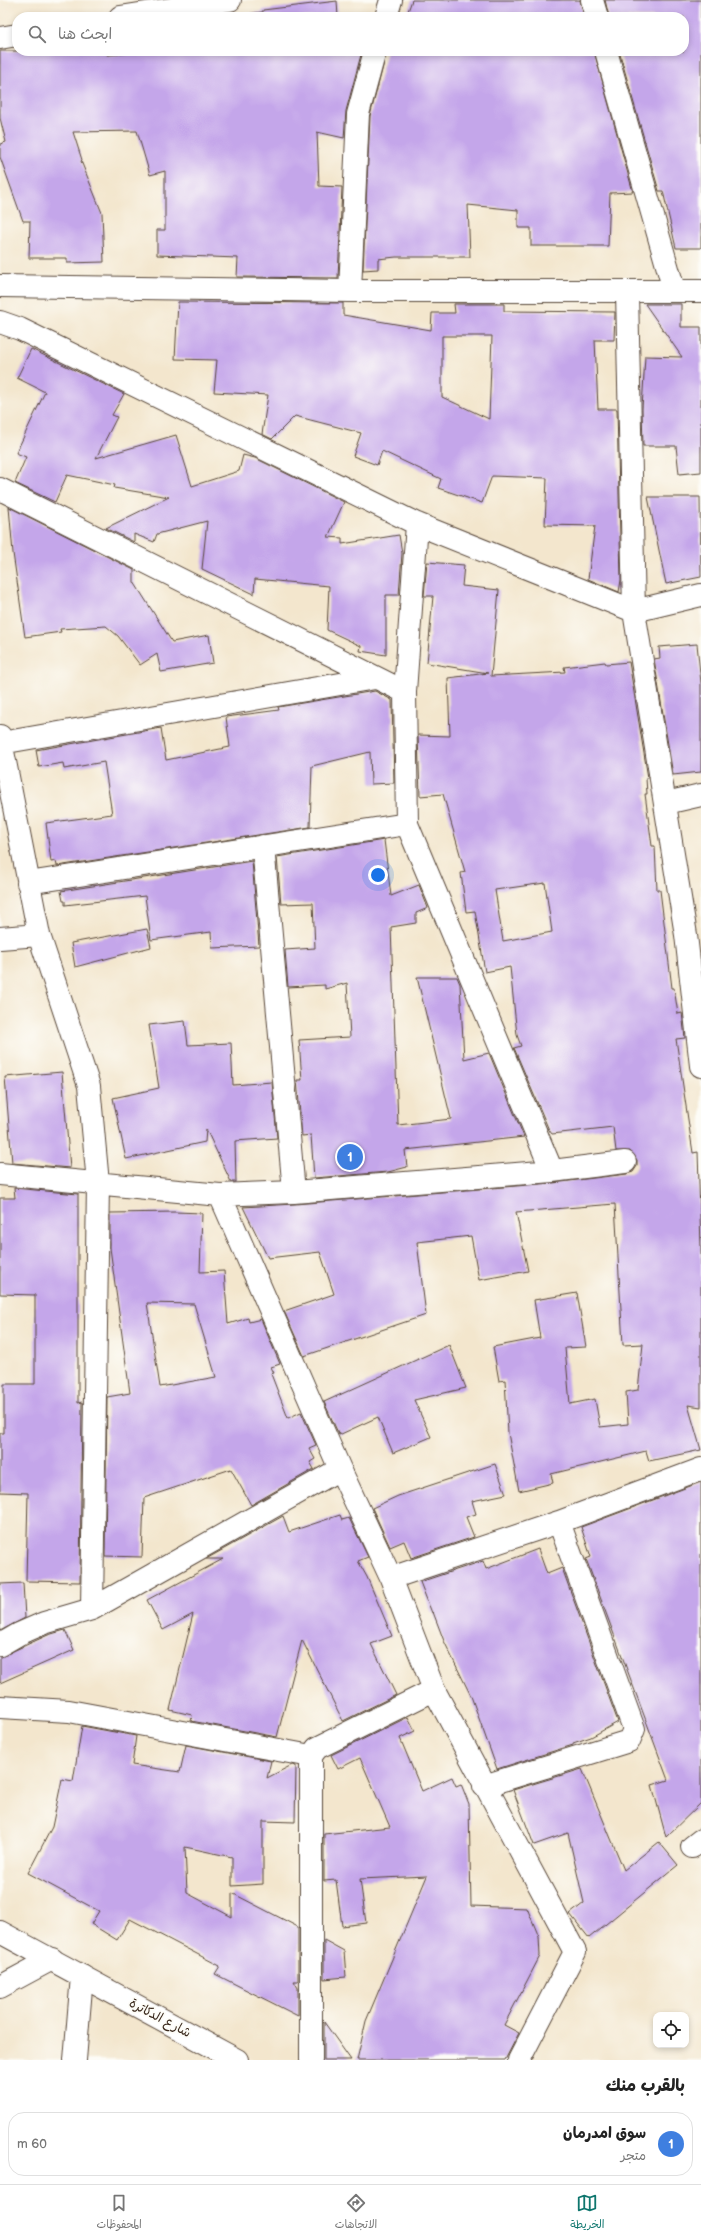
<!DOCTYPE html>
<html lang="ar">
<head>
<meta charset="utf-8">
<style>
  :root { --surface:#fff; --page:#f6f6f6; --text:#222; --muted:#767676; --line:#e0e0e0; --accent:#0f766e }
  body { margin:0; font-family:"Balsamiq Sans","Playpen Sans Arabic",sans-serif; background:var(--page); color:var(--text); direction:rtl }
  .controls { position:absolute; right:12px; bottom:12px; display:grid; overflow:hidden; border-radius:8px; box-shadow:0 2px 6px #0003 }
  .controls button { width:36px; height:36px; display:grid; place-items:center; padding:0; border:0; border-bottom:1px solid var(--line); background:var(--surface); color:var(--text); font:20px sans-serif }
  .you { position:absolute; left:378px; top:875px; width:14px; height:14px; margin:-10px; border:3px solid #fff; border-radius:50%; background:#1a73e8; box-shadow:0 0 0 6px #1a73e833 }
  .badge { display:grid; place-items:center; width:26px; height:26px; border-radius:50%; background:var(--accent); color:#fff; font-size:13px; font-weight:700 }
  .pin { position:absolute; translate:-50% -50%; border:2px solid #fff; box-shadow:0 1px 4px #0006 }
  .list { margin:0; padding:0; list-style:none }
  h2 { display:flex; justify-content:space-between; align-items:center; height:52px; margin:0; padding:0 16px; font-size:17px }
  h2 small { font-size:13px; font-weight:400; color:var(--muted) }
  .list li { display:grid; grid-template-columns:26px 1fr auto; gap:12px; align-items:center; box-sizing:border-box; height:64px; margin:0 8px 8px; padding:0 8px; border:1px solid var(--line); border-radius:16px }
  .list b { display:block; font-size:15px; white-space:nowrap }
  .list p { margin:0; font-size:13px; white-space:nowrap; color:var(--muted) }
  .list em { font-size:13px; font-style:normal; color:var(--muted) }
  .icon { flex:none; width:22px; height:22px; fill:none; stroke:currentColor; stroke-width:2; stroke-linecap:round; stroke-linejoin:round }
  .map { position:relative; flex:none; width:701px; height:2060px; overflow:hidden; direction:ltr }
  .search { position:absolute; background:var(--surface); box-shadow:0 2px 6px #0003; left:12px; right:12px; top:12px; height:44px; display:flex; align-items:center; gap:10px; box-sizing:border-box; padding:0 14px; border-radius:16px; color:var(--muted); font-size:15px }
  .sheet { height:124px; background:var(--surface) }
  nav { display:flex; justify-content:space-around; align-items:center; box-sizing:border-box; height:56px; border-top:1px solid var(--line); background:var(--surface); font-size:11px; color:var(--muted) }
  nav a { display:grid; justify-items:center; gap:2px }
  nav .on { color:var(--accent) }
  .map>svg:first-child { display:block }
  .building { fill:#c4a6ea; fill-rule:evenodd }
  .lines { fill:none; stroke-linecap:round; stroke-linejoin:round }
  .minor-casing { stroke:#574638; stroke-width:24 }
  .tertiary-casing { stroke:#574638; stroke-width:24 }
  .minor { stroke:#fff; stroke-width:22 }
  .tertiary { stroke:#fff; stroke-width:22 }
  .labels { text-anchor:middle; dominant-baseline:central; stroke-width:3.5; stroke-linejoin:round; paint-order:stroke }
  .street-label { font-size:13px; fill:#3b2a1e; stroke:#fdfcf7 }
</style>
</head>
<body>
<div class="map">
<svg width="701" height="2060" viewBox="0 0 701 2060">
  <rect width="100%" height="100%" fill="#fdfcf7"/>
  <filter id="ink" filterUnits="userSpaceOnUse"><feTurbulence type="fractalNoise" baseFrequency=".025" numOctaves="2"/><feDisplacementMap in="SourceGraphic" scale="8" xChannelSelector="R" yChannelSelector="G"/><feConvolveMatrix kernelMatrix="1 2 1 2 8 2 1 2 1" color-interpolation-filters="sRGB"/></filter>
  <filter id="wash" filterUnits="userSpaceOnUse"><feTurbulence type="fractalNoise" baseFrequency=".012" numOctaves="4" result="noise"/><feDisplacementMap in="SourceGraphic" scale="16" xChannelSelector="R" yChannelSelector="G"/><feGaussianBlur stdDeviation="0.9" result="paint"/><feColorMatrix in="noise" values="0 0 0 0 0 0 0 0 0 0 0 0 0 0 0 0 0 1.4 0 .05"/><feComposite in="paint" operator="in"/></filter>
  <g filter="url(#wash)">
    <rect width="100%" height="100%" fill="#f3e6cd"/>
    <g id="blocks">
      <path class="building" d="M412,0H580L584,17H406Z
        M605,0H701V248H676L663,191H659L619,51H684V17H609Z
        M337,1L338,17H246V14L263,12V10Z
        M0,51H107V55L163,51H362L346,111L344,138L317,132L319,186L342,187L338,278L237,277L238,258L157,255V230H165V171L150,175L137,131L73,132L82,160L81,161L102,213L104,262L67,263V258H29L30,221H23L0,157V144L6,142L0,118Z
        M387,51H594L633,192L610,193L608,246H531V228H518V210L468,205L470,257H396L378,259V269L363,270L370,116Z
        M178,302L343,303V315L431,330L432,313H455L454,304H504V311L615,312L614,340H595L598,409H617L621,580L619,592L588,579L595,526L545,525L547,478L492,476L482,503L438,488L441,479L382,451L377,465L353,456L361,433L295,416L272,439L262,434L268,395L214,392L217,360L175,359ZM442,336H492L489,419L442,397Z
        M645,304H681V327H701V472L679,474L676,446H643L642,409L645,356L682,357Z
        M31,349L124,394L112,415L117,417L96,458L176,435L192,486L239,471L243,455L255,458L344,502L328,537L342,538V544L399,535L402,553L399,595H386V655L360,651L361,646L327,630L329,586L255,579L254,594L202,569L207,521L157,534L154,542L134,534V542L106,528L169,497L114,488L115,485L67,475L55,502L15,483L26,457L16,453L45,392L17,378Z
        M648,497H700L701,577L666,584Z
        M9,507L134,570V582L172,642L209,635L213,663L161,672L157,654L140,665L118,636L106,626L60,629L61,632L25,637L13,553Z
        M427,562L464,565L462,586L499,590L491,676L565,672L564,667L605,662L606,664L629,662L648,778H646L647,794H645L652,846H655L657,890H660L672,988H674L678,1014L682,1013L683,1021L685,1038L676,1039L693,1153L698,1152L701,1247V1407L688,1405L701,1450L649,1461L646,1451L551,1474L553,1483L519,1491L508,1433L505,1380L499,1381L493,1347L540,1338L534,1300L577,1293L586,1347L565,1348L570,1404L595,1399L600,1427L628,1424L626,1392L638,1390L643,1344L623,1345L615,1204L516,1212L528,1271L479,1280L471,1236L417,1242L426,1315L304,1356L284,1311L334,1294L320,1252L268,1258L243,1207L295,1204L553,1183L627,1174L633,1172L637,1166V1160L630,1151H616L613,1127L552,1134L549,1130L514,1048L521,1046L517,1035L510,967L485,972L475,911L466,912L461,873L465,872L443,794L420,796L418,735L450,736L448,678L488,673L427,663L433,596H424ZM545,883L552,932L503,941L495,890Z
        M697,644L701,683V772L673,775L654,659L660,658L659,647Z
        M375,691L392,700L394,783L371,784L370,752L312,766L310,827L57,866L56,861L51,862L46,823L112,814L104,762L64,769L63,763L39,767L36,750L161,728L166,760L230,747L226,717L279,710L278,707Z
        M384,840L391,896L419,885L428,908L416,913V923L391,927L398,1125L451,1119L417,977H457L460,984L464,1059L489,1053L524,1137L405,1150L407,1167L388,1172L314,1178L311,1135L302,1136L297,1080H302L299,1040L350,1037L347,983L325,989V985L288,987L285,950L315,948L313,903L281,904L277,857Z
        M252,861L259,946L212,948L211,932L151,940L145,896L65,905V901H63L61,891Z
        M147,929L151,947L75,967L71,943Z
        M185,1021L188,1045L231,1043L233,1085L272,1082L277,1138L235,1141L236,1182H231L206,1129L205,1142L126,1159L113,1098L159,1088L149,1025Z
        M62,1072L70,1168L12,1163L5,1077Z
        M14,1188L78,1194V1403L82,1402L80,1582L26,1581L28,1493L0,1492V1433H4V1384H35V1295L0,1294V1198H15Z
        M175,1212L202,1213L200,1272L224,1271L228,1324L248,1318L249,1322L261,1319L280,1364L271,1367L274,1373L271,1374L288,1418L301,1412L316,1445L309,1448L315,1459L310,1462L314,1469L251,1505L231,1469L144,1498L142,1557L105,1556L107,1397L130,1393L110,1248V1213ZM147,1303L194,1304L216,1377L160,1387Z
        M449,1345L466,1388L414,1400L431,1437L393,1453L378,1417L339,1435L324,1402Z
        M495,1464L506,1494L472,1501L476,1514L466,1517L474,1537L411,1558L404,1541L390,1547L372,1508L398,1496Z
        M701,1482V1803L666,1837L652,1785L668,1780L586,1559L591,1557L581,1527Z
        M340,1515L342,1520L349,1518L368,1557L358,1561L367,1577L392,1636L371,1644L396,1695L343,1721L302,1640L277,1737L191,1721L192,1715L170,1710L193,1614L163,1630L147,1600L223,1559H206L283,1516L289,1532Z
        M538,1549L547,1574L562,1568L618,1722L591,1737L573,1743V1745L497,1769L471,1696L444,1641L433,1612L432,1613L420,1582L483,1561L486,1569Z
        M23,1583L25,1618L0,1631V1584Z
        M65,1630L74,1650L0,1683V1657L48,1635Z
        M408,1717L415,1731L400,1738L422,1791L452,1777L456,1786L461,1784L469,1804L471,1906L527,1908L539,1937L540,1956L504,2025L519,2033L505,2060H357L366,2021L427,1876L360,1879L366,1923L342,1926L336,1880L324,1881V1834L390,1827L360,1758L338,1769L331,1755Z
        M82,1726L136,1736L132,1765L180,1772L186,1745L271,1761L267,1778L292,1765L296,1766L295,1822L263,1821V1884L232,1886V1857L185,1847L187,1893L232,1917V1893L298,1927V1981H294L298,1988V2016L215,1974L220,1966L130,1919L117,1940L91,1924L99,1911L28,1873L52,1827L62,1779L73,1781Z
        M582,1769L624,1870L659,1842L678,1865L589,1938L570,1914L584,1903L568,1833L534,1845L513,1790Z
        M324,1940L344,1951L346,1977L324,1979Z
        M324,2022L351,2060H324Z"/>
    </g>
  </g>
  <g filter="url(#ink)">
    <use href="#blocks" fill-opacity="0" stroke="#574638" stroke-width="1"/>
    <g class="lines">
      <defs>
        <path id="minor" d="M592,0L597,17
          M120,17L230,0
          M386,17L391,0
          M0,38L17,35
          M606,51L674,290
          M350,291L358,114L375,51
          M627,292L634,611L686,935L701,1066
          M0,322L20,329L417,524L634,611L701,595
          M0,489L405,692
          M417,524L405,692L407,824L552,1171
          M0,736L39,935L89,1086L98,1183L92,1609
          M1,743L375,678
          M666,803L701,795
          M263,846L294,1192
          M28,883L407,824
          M0,938L39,935
          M0,1174L220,1195L294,1192L552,1171L625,1162
          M220,1195L340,1469L391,1578L434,1690L575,1952L519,2060
          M391,1578L559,1522L701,1469
          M0,1645L19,1634L44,1623L92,1609L340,1469
          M0,1707L69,1711L311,1756
          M484,1786L629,1741L634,1729L559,1522
          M692,1847L701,1840
          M0,1987L52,1959
          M311,2060V1756L317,1748L434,1690"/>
        <path id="tertiary" d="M0,286L350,291H701
          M0,1932L237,2060
          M75,2060L82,1976"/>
      </defs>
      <use href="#minor" class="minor-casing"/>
      <use href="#tertiary" class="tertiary-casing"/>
      <use href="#minor" class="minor"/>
      <use href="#tertiary" class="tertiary"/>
    </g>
  </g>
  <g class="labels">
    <g class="street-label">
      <text transform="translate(160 2018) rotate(28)">شارع الدكاترة</text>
    </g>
  </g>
</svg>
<div class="controls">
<button><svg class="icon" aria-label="locate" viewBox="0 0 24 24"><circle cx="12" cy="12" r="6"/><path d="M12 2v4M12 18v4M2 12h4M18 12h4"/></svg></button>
</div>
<div class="you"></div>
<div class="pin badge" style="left:350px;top:1157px;background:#3f7fe0">1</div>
<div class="search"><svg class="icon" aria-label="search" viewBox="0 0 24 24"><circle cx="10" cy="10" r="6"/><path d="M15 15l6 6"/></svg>ابحث هنا</div>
</div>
<section class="sheet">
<h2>بالقرب منك<small></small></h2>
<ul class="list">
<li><span class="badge" style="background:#3f7fe0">1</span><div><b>سوق امدرمان</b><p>متجر</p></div><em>60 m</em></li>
</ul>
</section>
<nav>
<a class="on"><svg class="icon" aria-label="map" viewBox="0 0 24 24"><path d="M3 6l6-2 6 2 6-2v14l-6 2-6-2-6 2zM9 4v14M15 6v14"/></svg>الخريطة</a>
<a><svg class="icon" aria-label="directions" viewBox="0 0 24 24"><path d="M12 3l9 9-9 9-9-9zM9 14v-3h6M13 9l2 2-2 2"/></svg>الاتجاهات</a>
<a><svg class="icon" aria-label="saved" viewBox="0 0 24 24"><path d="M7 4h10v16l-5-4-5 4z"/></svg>المحفوظات</a>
</nav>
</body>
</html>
